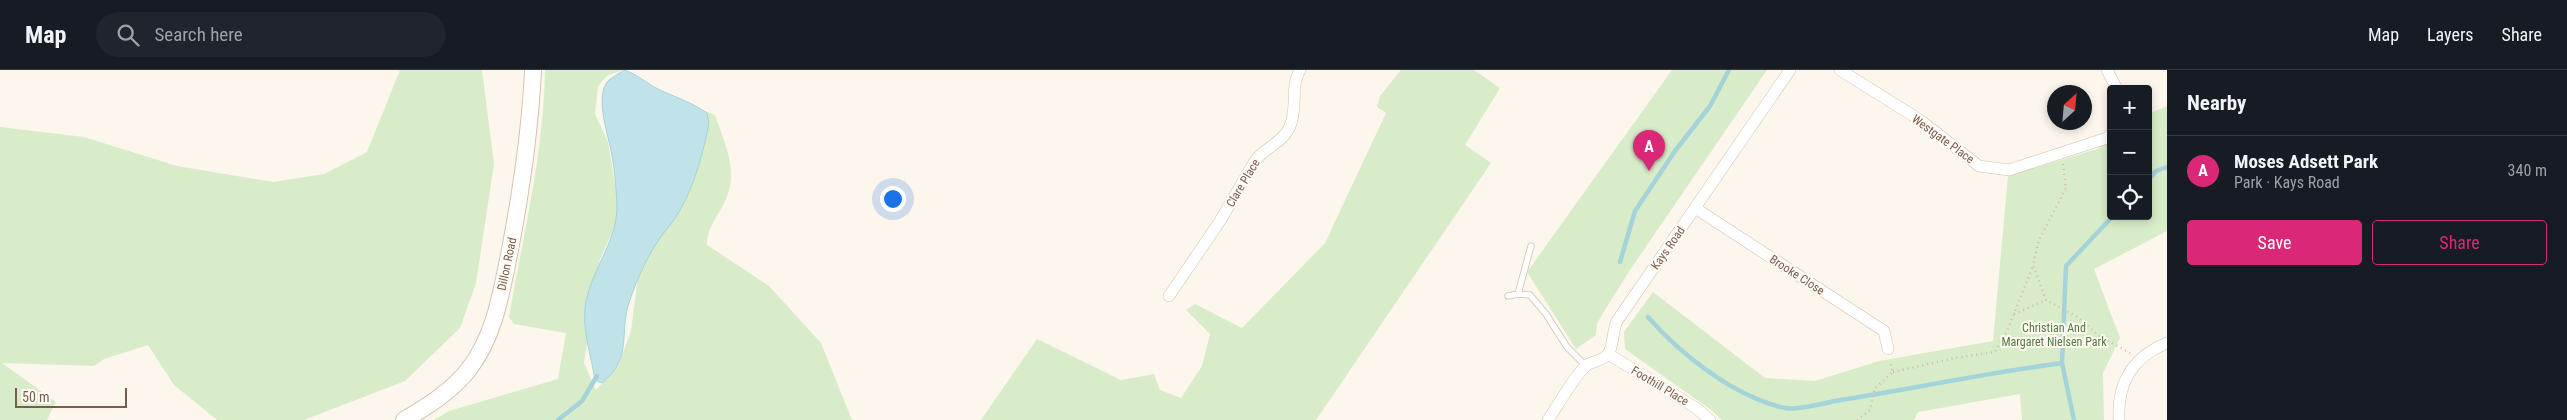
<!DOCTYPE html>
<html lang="en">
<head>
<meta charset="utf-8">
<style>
  :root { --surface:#171b24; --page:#20242c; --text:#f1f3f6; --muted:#9ea1a6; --line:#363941; --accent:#db2777 }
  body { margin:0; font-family:"Roboto Condensed",sans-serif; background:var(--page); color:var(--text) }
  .controls { position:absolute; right:15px; top:15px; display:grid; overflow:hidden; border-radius:5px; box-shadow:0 2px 8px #0003 }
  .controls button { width:45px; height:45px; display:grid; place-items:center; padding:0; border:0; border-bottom:1px solid var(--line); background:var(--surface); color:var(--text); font:25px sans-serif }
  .compass { position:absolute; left:2047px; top:15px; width:45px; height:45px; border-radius:50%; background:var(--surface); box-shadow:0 2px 8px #0003; rotate:26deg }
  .scale { position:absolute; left:15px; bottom:12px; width:112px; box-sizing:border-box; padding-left:5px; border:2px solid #7a5c4d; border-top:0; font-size:14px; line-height:18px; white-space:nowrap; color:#7a5c4d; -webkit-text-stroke:4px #fffaf3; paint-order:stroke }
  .you { position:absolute; left:892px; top:128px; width:18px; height:18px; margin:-12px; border:4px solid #fff; border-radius:50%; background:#1a73e8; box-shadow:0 0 0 8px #1a73e833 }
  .badge { display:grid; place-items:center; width:32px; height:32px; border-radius:50%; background:var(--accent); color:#fff; font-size:16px; font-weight:700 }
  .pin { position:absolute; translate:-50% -41px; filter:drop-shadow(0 1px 2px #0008) }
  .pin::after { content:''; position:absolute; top:26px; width:18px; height:15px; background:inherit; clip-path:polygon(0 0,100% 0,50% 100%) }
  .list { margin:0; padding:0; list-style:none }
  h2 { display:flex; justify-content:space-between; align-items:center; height:65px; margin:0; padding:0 20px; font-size:21px }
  h2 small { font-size:16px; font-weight:400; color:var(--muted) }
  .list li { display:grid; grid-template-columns:32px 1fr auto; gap:15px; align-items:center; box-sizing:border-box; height:70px; padding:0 20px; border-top:1px solid var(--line) }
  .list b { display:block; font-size:19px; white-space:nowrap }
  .list p { margin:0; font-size:16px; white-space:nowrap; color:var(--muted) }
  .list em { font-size:16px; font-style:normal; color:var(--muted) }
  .actions { display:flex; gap:10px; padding:15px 20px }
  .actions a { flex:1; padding:11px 0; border:1px solid var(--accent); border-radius:5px; text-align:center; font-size:18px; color:var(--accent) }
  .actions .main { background:var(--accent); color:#fff }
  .icon { flex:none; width:28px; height:28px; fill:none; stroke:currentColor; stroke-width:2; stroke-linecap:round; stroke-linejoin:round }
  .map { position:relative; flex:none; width:2167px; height:350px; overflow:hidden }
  header { display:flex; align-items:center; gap:30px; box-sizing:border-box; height:70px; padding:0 25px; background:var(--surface); border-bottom:1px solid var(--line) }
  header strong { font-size:24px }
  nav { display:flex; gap:28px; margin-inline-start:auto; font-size:18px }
  .search { width:350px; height:45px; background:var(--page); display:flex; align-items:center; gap:12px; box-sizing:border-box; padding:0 18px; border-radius:28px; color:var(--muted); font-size:19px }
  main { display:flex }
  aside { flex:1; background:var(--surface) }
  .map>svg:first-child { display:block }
  .green { fill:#d8ecc9 }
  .water { fill:#bfe3e8; stroke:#a5d3da }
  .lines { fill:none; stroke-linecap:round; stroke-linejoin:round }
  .stream { stroke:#a5d3da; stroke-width:4.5 }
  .service-casing { stroke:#d1beb0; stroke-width:7 }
  .minor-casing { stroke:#d1beb0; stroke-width:12 }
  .secondary-casing { stroke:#d6c0b0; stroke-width:18 }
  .path { stroke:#d9b8a5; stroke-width:2.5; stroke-dasharray:1 4; stroke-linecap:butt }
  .service { stroke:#fff; stroke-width:5.5 }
  .minor { stroke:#fff; stroke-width:11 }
  .secondary { stroke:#fff; stroke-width:16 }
  .labels { text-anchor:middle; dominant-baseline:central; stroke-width:4; stroke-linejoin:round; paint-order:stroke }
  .street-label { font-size:12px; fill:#7a5c4d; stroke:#fffaf3 }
  .park-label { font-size:12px; fill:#537a41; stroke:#fffaf3 }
</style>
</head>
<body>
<header>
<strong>Map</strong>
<div class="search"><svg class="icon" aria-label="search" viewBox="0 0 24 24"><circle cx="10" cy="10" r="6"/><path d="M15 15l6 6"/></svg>Search here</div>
<nav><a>Map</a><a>Layers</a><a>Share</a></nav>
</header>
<main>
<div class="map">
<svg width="2167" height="350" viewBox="0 0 2167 350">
  <rect width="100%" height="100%" fill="#fdf6ec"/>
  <path class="green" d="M400,0H482L494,94L476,213L460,258L405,311L304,350H217L174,315L148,275L104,289L94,296L2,293L56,332L47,350H0V57L84,67L177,96L273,112L324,104L367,82Z
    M545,0H624L608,5L598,16L595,44L608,72L620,145L600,189L584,293L596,320L618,296L631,261L641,184L698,49L705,41L715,45C724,72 739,101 726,129C719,145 707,157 707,175L769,216L821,273L852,350H434L449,341L558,309L566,263L514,254L509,247C523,165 544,83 545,0Z
    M1401,0H1474L1500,18L1465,75L1491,93L1316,350H981L1037,269L1121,310L1154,304L1160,320L1181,328L1202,296L1210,264L1186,240L1195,234L1242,258L1325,173L1386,43L1377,37L1380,26Z
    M1672,0H1767L1628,203L1597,253L1596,265L1576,279L1527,202Z
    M2167,36V161L2094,199L2120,268L2103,303L2104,350H2022L2020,324L1918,342L1914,350H1722L1711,340L1625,279L1624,262L1653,222L1765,308L1815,311L1879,291L1993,271L2008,106L2097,79L2111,68V146H2148V44Z"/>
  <path class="water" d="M624,0C637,4 646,13 658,19C674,27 692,32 707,43L709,53C704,80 694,117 680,140C674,152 665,160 658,171C646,189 637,209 630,230C618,262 634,287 602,313L595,310C591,284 581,258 586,231C593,197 618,170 617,134C616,118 615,102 612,85C609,67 594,27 608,11C612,7 619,4 624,0Z"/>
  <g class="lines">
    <path class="stream" d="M2148,110L2156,101L2167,97
      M1620,192L1635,141L1675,81L1710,36L1729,0
      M1648,247C1681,285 1735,327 1785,338C1797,341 1827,332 1841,330C1915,318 1988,303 2062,293
      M558,350L582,331L597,306
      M2074,350L2062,293L2066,196L2113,146"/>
    <defs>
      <path id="service" d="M1518,224L1531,176
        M1508,226L1518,224L1530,225L1546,244L1567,277L1586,296"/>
      <path id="minor" d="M1840,0L1920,50L1979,96L2009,100L2107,68L2111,64
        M2107,0L2117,19
        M1695,138L1884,261L1888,279
        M1169,226L1220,151L1255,91C1265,77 1283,73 1290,56C1298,38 1290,16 1300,0
        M1608,284L1696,338L1710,350
        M1548,350C1557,337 1576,303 1587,295C1594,290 1602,292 1608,284C1614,276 1612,261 1617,251L1790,0
        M2119,350C2117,312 2133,287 2167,273"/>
      <path id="secondary" d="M404,350C428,336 452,321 469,299C494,267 501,224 509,185C521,123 530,63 533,0"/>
    </defs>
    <use href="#service" class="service-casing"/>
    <use href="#minor" class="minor-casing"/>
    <use href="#secondary" class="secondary-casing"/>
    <path class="path" d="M2063,94L2066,118L2039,170L2033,195L2046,230L2079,248L2098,265L2130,283
      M2014,244L2046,230
      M1893,302L1955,288L1995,282L2007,261L2033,196
      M1857,350L1870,340L1875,318L1893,302L1890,291"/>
    <use href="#service" class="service"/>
    <use href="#minor" class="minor"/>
    <use href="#secondary" class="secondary"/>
  </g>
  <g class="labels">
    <g class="street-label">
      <text transform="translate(1943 69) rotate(36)">Westgate Place</text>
      <text transform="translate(1243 113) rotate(-59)">Clare Place</text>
      <text transform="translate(1668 178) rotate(-55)">Kays Road</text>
      <text transform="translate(507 194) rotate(-78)">Dillon Road</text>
      <text transform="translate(1797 205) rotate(33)">Brooke Close</text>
      <text transform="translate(1660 316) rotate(31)">Foothill Place</text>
    </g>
    <g class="park-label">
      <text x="2054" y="258">Christian And<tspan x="2054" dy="14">Margaret Nielsen Park</tspan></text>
    </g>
  </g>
</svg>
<div class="controls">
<button>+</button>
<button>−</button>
<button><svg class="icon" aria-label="locate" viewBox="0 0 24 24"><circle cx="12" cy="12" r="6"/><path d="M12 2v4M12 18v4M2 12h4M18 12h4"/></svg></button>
</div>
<svg class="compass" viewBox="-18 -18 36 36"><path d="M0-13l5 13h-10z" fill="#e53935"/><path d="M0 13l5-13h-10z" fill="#9ea1a6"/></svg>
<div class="scale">50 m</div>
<div class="you"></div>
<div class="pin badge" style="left:1649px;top:101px">A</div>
</div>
<aside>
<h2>Nearby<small></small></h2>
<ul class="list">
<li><span class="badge">A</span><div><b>Moses Adsett Park</b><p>Park · Kays Road</p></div><em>340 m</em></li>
</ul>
<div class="actions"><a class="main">Save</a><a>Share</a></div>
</aside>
</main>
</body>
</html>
